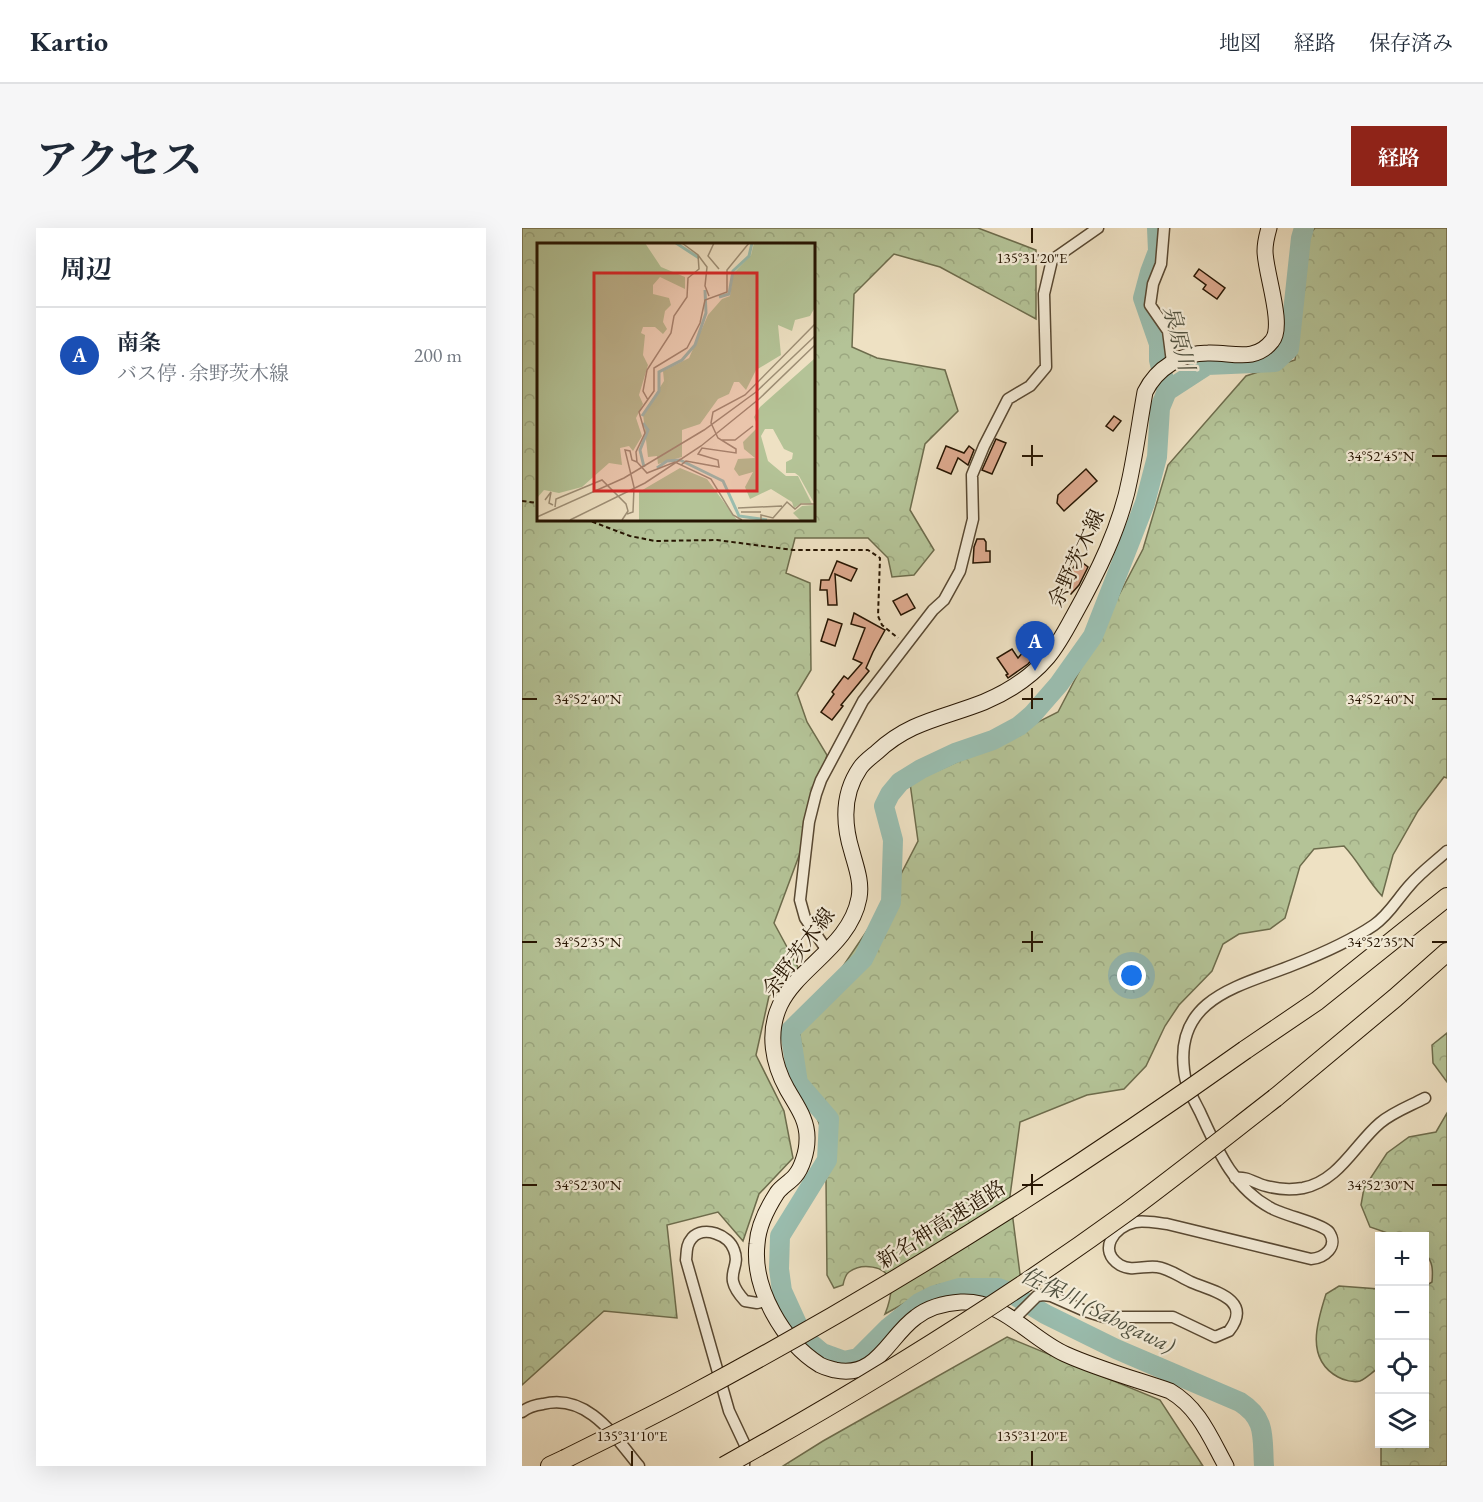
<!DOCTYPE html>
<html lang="ja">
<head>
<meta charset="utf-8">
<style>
  :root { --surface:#fff; --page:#f6f6f7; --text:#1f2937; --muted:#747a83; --line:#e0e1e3; --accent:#8f2418 }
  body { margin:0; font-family:"EB Garamond","Noto Serif JP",serif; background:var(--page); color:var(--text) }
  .controls { position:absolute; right:18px; bottom:18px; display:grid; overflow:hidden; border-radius:0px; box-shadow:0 6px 24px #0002 }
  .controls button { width:54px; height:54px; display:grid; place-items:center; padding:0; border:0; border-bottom:2px solid var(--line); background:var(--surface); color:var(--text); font:30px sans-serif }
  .you { position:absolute; left:610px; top:748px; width:21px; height:21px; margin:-15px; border:4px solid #fff; border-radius:50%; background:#1a73e8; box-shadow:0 0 0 9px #1a73e833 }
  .badge { display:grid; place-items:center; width:39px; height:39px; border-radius:50%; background:var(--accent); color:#fff; font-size:20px; font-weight:700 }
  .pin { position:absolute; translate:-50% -50px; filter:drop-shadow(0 2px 3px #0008) }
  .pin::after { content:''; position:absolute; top:32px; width:21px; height:18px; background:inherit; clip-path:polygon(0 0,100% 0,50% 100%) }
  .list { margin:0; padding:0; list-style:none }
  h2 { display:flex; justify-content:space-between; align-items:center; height:78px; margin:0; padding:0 24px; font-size:26px }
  h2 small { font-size:20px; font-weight:400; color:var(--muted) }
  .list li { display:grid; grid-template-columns:39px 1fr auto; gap:18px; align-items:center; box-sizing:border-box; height:96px; padding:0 24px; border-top:2px solid var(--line) }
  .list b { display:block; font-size:22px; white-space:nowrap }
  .list p { margin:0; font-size:20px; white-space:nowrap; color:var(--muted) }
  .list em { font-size:20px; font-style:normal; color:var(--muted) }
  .icon { flex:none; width:33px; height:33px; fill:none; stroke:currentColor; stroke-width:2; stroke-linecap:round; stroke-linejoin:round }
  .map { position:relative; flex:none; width:925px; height:1238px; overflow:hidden; border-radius:0px }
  header { display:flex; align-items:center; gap:36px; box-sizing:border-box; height:84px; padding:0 30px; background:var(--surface); border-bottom:2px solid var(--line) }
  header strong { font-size:28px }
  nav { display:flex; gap:33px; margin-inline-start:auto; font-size:21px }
  .intro { display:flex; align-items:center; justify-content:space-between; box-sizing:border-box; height:144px; padding:0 36px }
  h1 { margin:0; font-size:42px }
  .button { padding:15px 27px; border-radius:0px; background:var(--accent); color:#fff; font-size:21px; font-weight:700 }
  main { display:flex; gap:36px; padding:0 36px }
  aside { flex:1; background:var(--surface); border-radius:0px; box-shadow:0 6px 24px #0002 }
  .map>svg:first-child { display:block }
  .forest { fill:url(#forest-crowns); stroke:#6d6c4c; stroke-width:1.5; fill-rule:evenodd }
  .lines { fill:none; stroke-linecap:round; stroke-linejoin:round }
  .river { stroke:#9abeb0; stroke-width:20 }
  .building { fill:#dda98e; stroke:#261502; stroke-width:1.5 }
  .minor-casing { stroke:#584832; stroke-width:13 }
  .secondary-casing { stroke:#261502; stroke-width:17 }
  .motorway-casing { stroke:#261502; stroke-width:20 }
  .path { stroke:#261502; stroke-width:2; stroke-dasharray:4.5 3; stroke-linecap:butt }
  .minor { stroke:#f4ecd8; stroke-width:10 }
  .secondary { stroke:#f4ecd8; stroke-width:15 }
  .motorway { stroke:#eee1c3; stroke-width:18 }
  .motorway-bridge-casing { stroke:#261502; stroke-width:20; stroke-linecap:butt }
  .motorway-bridge { stroke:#eee1c3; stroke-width:18 }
  .ticks { fill:none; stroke:#261502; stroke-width:2 }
  .labels { text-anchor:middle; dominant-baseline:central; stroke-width:4.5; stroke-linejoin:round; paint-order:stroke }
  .street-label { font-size:21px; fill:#261502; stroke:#f4ecd8 }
  .water-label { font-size:22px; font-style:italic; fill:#4f503f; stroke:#f4ecd8 }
  .inset-river { fill:none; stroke:#9abeb0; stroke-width:3 }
  .inset-road { fill:none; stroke:#9e8f76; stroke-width:1.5 }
  .view { fill:#d62828; fill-opacity:0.15; stroke:#d62828; stroke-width:3 }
  .inset-edge { fill:none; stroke:#261502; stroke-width:3 }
  .ticks-label { font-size:15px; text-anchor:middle; fill:#261502; stroke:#f4ecd8; stroke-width:4.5; stroke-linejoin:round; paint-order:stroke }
</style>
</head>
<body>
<header>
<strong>Kartio</strong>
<nav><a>地図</a><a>経路</a><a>保存済み</a></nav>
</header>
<div class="intro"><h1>アクセス</h1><a class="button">経路</a></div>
<main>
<aside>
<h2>周辺<small></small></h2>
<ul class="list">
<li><span class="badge" style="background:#1a4fb4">A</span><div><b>南条</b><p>バス停 · 余野茨木線</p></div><em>200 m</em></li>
</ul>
</aside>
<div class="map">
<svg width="925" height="1238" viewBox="0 0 925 1238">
  <defs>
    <pattern id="forest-crowns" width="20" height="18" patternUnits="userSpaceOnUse" patternTransform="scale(1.5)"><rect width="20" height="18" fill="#b4c397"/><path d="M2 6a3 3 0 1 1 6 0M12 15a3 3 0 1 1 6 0" fill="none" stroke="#9ba780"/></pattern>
  </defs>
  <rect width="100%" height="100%" fill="#eee1c3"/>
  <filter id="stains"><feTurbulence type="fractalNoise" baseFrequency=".00333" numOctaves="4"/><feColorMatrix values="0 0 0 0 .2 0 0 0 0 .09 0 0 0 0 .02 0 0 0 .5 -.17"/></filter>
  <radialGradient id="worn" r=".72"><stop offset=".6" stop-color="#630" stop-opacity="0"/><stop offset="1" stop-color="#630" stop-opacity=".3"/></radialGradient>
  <path class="forest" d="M0,0H456L514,22V91L418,39L372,26L332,66L330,119L355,130L423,142L436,183L403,216L388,282L412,322L392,347L370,349L366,330L346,310H273L264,345L288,355L289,442L275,465L285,494L305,527L281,617L252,695L278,743L247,768L234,827L262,883L271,930L237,966L221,1013L196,984L145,997L155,1090L82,1083L0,1157ZM16,16H291V291H16Z
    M793,0H925V550L922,549L896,583L871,627L860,668C845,652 837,634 822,618L792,621L778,638L763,690L748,701L717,706L701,716L690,743L657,777L643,798L624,838L602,861L565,867L498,894L488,968L498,1046L502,1061L499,1068L473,1052H442L415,1057L363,1086C367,1076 371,1064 368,1053C364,1037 339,1035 327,1044C323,1047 322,1052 321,1057L312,1060L305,1047L304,951L298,898L280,850L278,802L365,673L396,613L388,555L455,525L536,484L621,321L646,237L724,148L773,132L788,6Z
    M925,805V854L911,835L910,817Z
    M925,885V1238H859V1216H902V1059L910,1054C911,1042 911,1034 903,1025L902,1008H874L848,999L839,977L842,960L865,925L887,909L914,904Z
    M817,1058L857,1061V1140C851,1143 845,1150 838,1153C832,1155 821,1152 816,1149C783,1131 795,1094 804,1066Z
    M485,1109L638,1172L681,1238H261L301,1213Z"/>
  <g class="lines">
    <path class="river" d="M635,0L636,23L628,44L621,70L637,116V132L644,160
      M742,1238C740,1210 745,1191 718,1174L594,1121L523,1086L487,1064L476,1060H437L413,1067L397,1075L366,1100L336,1130L322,1133L300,1125L281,1109L260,1063L257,1041L258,1008L305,932L307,891L276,855L268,803L341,731L369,674L371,612L362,578L368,566L378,554L399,541L433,525L471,512L497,498L510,487L537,456L571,408L623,275L635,229L638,180L645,163L685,137L753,134L767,121L779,10L782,0"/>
  </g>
  <path class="building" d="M677,41L703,60L695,71L681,61L684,57L672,48Z
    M592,188L599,193L591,203L584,198Z
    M474,211L484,215L470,246L460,242Z
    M424,218L442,225L447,218L452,222L446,237L436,230L429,246L415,240Z
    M564,241L575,253L542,283L535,275L536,267Z
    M455,311H462L464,314V323H468V334L451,335L452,319Z
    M557,332L566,339L557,357L549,366L539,358L541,355L540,354Z
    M315,333L335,341L329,353L313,346L315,377H306L305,362H298L299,352H307Z
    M385,366L393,380L379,387L371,373Z
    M332,385L363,402L351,424L344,440L347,443L319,477L321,478L310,492L299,484L312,466L310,464L322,448L326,451L340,435L331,431L343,400L329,396Z
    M306,391L320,396L313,418L299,413Z
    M516,407L525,415L506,436L486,450L484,447L486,446L475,430L490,421L496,430Z"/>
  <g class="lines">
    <defs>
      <path id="minor" d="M642,0L639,36L631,56L628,77L646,103L650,134
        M306,724L283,690L278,672L287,594L294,566L299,552L341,473L411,382L422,372L438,343L451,291L450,247L462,218L486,171L508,158L524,139L522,66L530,32L576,0
        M713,950C725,948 732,955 744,958C755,961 769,962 781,960C817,953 833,916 858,895C871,884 888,878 903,870
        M492,1091L515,1068L521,1067L529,1068L563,1083L582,1089H651L693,1109L707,1103C732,1071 690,1063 669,1054C658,1049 646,1040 635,1039C623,1037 610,1044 598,1037C575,1023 592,998 613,994C623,992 635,995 645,996L789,1031C802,1030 817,1019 807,1004C801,996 761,987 749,980C711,960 695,921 678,884C671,870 663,857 662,842C653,769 719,758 771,737C799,726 827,714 852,697C867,687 876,670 888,657C899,644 913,634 925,623
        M0,1184C6,1179 14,1177 21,1176C66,1165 93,1209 117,1238
        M222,1238L223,1217L207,1183L164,1032C165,1023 164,1017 170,1010C182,997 207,1007 212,1022C220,1042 198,1046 223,1073L235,1075L244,1073"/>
      <path id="secondary" d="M704,1238C688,1209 677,1180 648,1163C613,1151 576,1141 543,1126C506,1109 482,1072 439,1074C423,1075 407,1079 394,1089C366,1109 355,1151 313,1142C306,1140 304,1140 298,1137C261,1114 230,1060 235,1016C236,999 246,979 255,965C260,958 267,955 273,948C280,940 285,923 285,912C286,892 274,877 265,861C251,836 245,805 258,777C275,740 328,718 337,670C340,654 334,639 330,624C321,595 320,566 338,540C342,534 349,529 355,524C388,493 422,490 462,474C486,464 509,449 526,429C536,417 544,402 551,389C575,346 599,298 608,250C614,221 618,192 623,164C635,140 659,125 686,125C710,124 733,135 750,113C763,98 743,44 743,23C743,15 745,7 747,0"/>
      <path id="motorway" d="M723,822L795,773L925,669
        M753,870L873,770L925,724
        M28,1238L43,1231"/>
    </defs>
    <use href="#minor" class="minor-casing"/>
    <use href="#secondary" class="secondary-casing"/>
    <use href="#motorway" class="motorway-casing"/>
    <path class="path" d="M0,273L16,275
      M63,291L108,308L133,313L195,312L271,322H346L358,330L356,388L360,397L376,410"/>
    <use href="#minor" class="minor"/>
    <use href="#secondary" class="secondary"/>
    <use href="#motorway" class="motorway"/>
    <defs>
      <path id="motorway-bridge" d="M43,1231C85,1210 128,1189 169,1167C361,1065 546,948 723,822
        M202,1238C341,1161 477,1077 605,984C655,947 704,908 753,870"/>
    </defs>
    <use href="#motorway-bridge" class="motorway-bridge-casing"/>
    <use href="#motorway-bridge" class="motorway-bridge"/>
  </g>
  <path class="ticks" d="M510,0V15M510,217V238M500,228H521M910,228H925M510,460V481M0,471H15M500,471H521M910,471H925M510,703V724M0,714H15M500,714H521M910,714H925M510,946V967M0,957H15M500,957H521M910,957H925M110,1223V1238M510,1223V1238"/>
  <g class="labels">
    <g class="street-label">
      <text transform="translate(554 330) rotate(-65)">余野茨木線</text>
      <text transform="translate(276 724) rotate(-53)">余野茨木線</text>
      <text transform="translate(419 996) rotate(-32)">新名神高速道路</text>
    </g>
    <g class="water-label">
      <text transform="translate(657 110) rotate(75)">泉原川</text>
      <text transform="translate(576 1082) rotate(26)">佐保川 (Sahogawa)</text>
    </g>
  </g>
  <g transform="translate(15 15)">
    <rect width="278" height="278" fill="#eee1c3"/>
    <path d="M0,0H108L124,24L148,34V46L123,34L116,42V51L132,55L134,62L128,68L126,79L130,86L126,91L118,84H106L104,90L108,92L106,112L111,122L102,152L106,161L99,175L105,193L96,208L92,203L83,205L85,222L72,220L45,244L22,250L7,247L0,255ZM217,0H277V66L273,73L258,77L255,88L241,82L244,112L219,127L209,147L202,139H197L192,151L181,156L163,181L145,187V214L121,221L120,213L111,214L106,171L127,138L126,128L152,115L171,72L185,56L193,53L196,31L214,12ZM277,116V260L262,233L258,230H249V219L255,216L256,210L247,206L236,186H228L224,193L231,218L249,233H261L275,261L265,260L257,265L255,259L234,246L213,256L208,244L216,229L202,233L197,226L201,216L218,215L207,206L206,199L221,184L217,174L223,164ZM143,225L170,236L200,277H102V249ZM277,262V277H263L256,270L265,263Z" fill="#b4c397"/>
    <path class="inset-river" d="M139,0L162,15M182,54L192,51L196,28L212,13L215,0M105,173L122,148V129L145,117L158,102L169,70L168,47M106,180L111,187L103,207L107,224M120,225L130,218L143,217L186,238L202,273L230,277"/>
    <path class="inset-road" d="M177,0L171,13L182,26M161,12L170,24L168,43L172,53M111,157L106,148L110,127L134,90L137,73L150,54L151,35L162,26L161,12L145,0M184,197H198L216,183M144,222L149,218L182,224L181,217L161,211L165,205L199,210V206L181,195L174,180L176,169L208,152L278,81M8,257L14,249L12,260L16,262M18,264L19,256L65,237L89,261L91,268L85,277M201,265L245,263M204,269H224M90,271L96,269L97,244L88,207L93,208L95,217L100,219M0,274L87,235L167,187L219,149L278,93M33,277L108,240L164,203L222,156L278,102M205,277L196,272L174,236L138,219L110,230L100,219L99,209L108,190L102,169L117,148V125L150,105L163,80L168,57L190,49V27L212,0M224,277V272L236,275L250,259L258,266L264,261H278"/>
    <path class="view" d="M57,30H220V248H57Z"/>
    <rect width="278" height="278" class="inset-edge"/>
  </g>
  <g class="ticks-label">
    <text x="510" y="35">135°31'20"E</text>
    <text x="859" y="233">34°52'45"N</text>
    <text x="66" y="476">34°52'40"N</text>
    <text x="859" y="476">34°52'40"N</text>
    <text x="66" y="719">34°52'35"N</text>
    <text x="859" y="719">34°52'35"N</text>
    <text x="66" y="962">34°52'30"N</text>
    <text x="859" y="962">34°52'30"N</text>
    <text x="110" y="1213">135°31'10"E</text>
    <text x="510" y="1213">135°31'20"E</text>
  </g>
  <rect width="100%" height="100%" filter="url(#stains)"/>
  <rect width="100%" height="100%" fill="url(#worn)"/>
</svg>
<div class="controls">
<button>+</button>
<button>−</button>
<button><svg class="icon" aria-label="locate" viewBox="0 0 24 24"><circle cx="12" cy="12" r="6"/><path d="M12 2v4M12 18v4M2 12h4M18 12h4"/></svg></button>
<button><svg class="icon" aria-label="layers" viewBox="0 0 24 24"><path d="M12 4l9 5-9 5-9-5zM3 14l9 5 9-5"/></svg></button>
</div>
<div class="you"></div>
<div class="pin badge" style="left:513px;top:443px;background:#1a4fb4">A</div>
</div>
</main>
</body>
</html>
